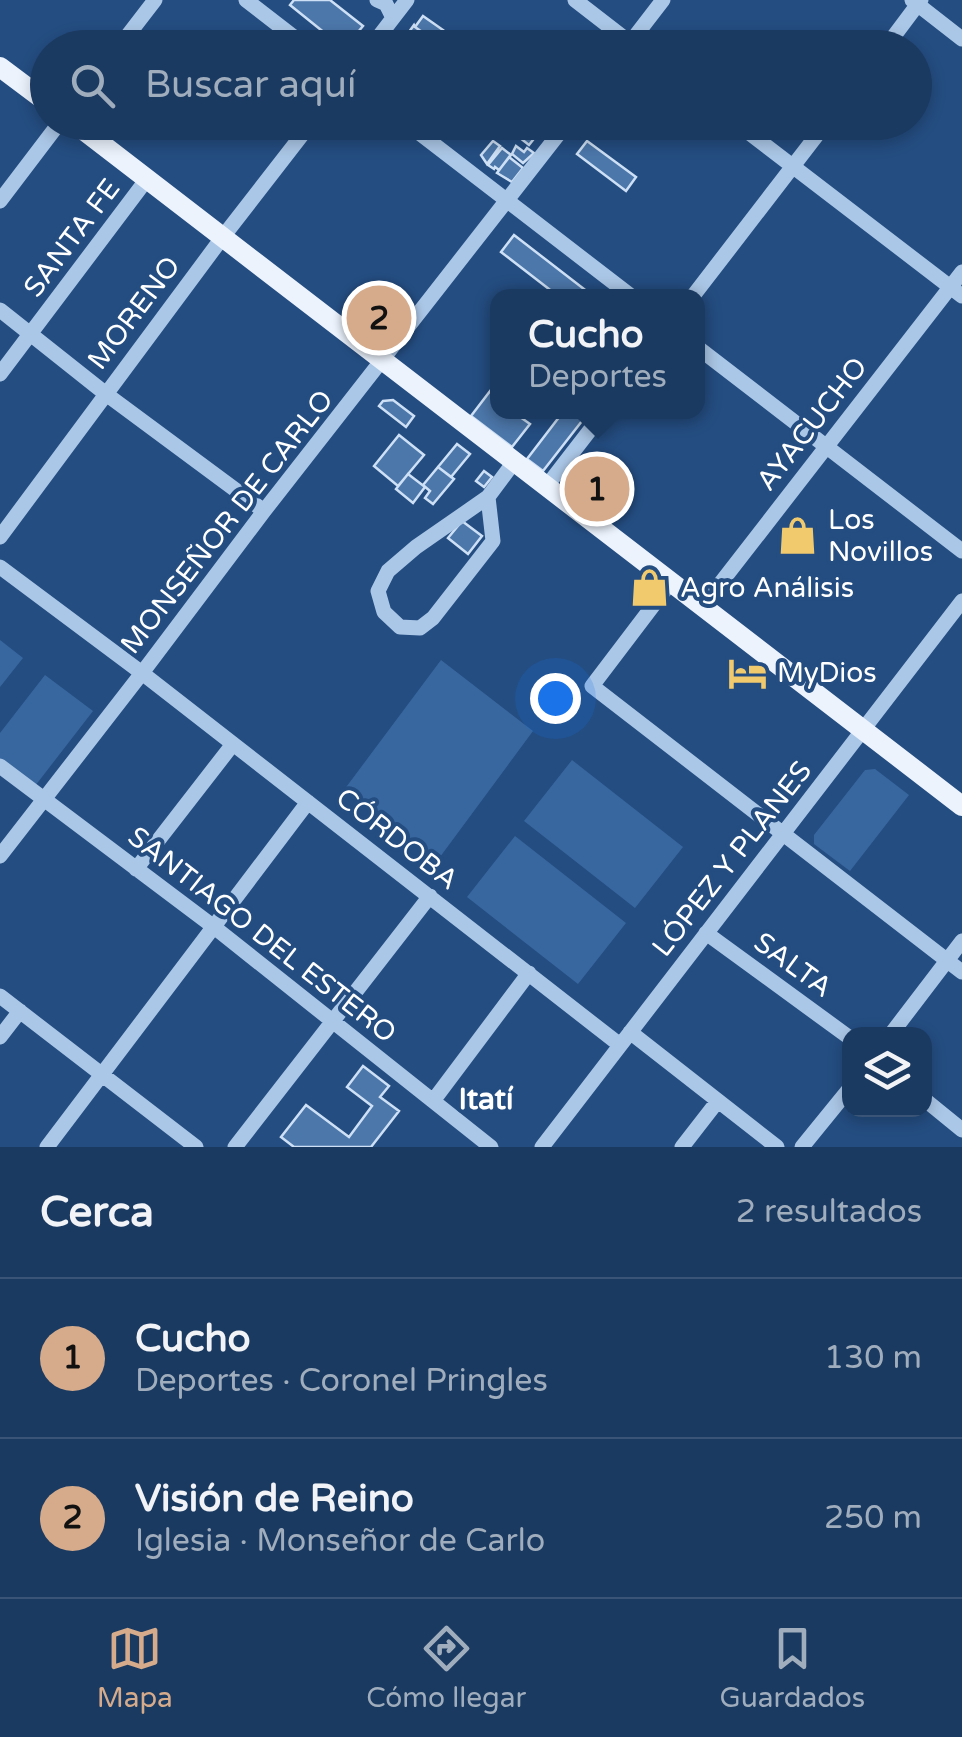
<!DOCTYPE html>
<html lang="es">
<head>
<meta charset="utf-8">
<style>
  :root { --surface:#1b3a61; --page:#244167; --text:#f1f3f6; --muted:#a0adbd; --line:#395476; --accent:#d6ab8b }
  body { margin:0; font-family:"Varela Round",sans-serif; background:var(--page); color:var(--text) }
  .controls { position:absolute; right:30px; bottom:30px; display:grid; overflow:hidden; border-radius:20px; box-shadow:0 5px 15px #0003 }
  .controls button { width:90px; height:90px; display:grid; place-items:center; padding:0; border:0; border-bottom:2px solid var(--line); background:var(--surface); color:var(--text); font:50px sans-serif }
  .you { position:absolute; left:555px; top:698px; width:35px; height:35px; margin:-25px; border:8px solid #fff; border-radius:50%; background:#1a73e8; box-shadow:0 0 0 15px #1a73e833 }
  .badge { display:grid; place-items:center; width:65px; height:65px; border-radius:50%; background:var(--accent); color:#111; font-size:32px; font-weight:700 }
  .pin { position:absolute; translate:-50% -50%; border:5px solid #fff; box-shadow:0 2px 10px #0006 }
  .popup { position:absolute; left:490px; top:289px; width:215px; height:130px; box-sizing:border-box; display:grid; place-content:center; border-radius:20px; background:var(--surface); filter:drop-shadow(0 2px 8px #0005); font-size:32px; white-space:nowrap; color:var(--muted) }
  .popup b { font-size:38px; color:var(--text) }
  .popup::after { content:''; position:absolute; left:50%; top:100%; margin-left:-20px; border:20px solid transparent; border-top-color:var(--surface) }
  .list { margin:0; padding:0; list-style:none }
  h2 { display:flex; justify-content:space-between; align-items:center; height:130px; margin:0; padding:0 40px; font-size:42px }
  h2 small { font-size:32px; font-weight:400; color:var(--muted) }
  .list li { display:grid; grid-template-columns:65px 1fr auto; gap:30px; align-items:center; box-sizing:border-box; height:160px; padding:0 40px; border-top:2px solid var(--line) }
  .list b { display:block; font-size:38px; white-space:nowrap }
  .list p { margin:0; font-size:32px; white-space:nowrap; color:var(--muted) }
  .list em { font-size:32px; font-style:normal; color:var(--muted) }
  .icon { flex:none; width:55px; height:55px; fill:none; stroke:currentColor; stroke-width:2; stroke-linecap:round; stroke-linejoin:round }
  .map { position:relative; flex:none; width:962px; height:1147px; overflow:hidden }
  .search { position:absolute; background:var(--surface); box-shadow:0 5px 15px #0003; left:30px; right:30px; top:30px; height:110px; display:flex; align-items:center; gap:25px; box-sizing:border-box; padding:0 35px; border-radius:55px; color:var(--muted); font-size:38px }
  .sheet { height:450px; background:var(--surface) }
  nav { display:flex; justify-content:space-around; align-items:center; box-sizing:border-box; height:140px; border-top:2px solid var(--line); background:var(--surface); font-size:28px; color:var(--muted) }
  nav a { display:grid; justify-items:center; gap:5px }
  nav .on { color:var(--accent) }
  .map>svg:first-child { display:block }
  .green { fill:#38679f }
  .building { fill:#4c77aa; stroke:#cee0f5; stroke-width:2.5 }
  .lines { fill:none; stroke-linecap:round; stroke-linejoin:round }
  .minor { stroke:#abc7e7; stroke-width:15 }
  .major { stroke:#ecf3fd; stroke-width:20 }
  .labels { text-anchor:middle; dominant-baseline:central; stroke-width:8; stroke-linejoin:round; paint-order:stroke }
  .street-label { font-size:28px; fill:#fff; stroke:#244d81 }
  .poi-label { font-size:28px; fill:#fff; stroke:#244d81; text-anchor:start }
  .neighbourhood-label { font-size:30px; font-weight:bold; fill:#fff; stroke:#244d81 }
</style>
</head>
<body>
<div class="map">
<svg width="962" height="1147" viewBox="0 0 962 1147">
  <rect width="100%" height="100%" fill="#244d81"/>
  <path class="green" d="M593,460L627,485L601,519L567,493Z
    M0,640L23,658L0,687Z
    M441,660L533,731L437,861L344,790Z
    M45,675L93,711L35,786L0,759V733Z
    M572,760L683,847L635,908L524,821Z
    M875,769L909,795L850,871L814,844V835L865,770Z
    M515,836L626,923L578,984L467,897Z"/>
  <path class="building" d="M294,0H330L363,26L348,44L340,38L336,42L290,5Z
    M423,16L443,30L435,41L415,27Z
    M414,25L415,27L443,48H407L401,43Z
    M500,122H539L544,126L529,145Z
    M493,141L500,146L487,164L481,155Z
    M587,141L636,177L626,191L577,154Z
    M516,146L524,152L527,148L534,153L523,163L512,154Z
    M502,148L511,155L499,170L495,167L494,169L488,165Z
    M509,157L523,168L512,182L497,173Z
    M514,235L593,296H558L501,252Z
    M497,382V412H513L530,424L512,447L471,416Z
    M393,400L414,416L406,427L379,406L383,401Z
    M563,412H589L543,471L527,459Z
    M399,435L424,455L398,486L374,466Z
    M457,444L470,454L451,477L438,467Z
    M438,467L454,479L433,504L425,498L430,491L423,485Z
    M484,471L492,477L484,487L476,481Z
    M408,474L425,487L413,503L396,489Z
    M573,484L607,510L601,519L567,493Z
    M462,521L482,536L468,554L448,538Z
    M363,1066L389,1086L380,1097L399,1111L371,1147H294L281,1137L306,1105L349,1137L372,1106L347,1087Z"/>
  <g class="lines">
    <path class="minor" d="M246,0L308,48
      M377,0L386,4L393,18
      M575,0L637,48
      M912,0L962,39
      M118,48L155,0
      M370,48L407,0
      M626,48L663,0
      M885,48L921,0
      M405,122L631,296
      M735,122L962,296
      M0,201L60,122
      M693,296L827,122
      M0,310L106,394L264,511
      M697,347L962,551
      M0,374L147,179
      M546,487L604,412
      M488,497L493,541L433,618L420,628L400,627L384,612L378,591L388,571L416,547L488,497L514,462
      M0,537L222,238L312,122
      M0,567L142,673L620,1045
      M671,582L592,686L962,972
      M702,607L962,272
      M0,766L214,927L491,1147
      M0,856L142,673L264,511L568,122
      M136,869L233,744
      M706,933L850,1038
      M0,996L196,1147
      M630,1032L777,1147
      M891,1034L962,941
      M0,1037L20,1011
      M924,1099L962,1130
      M433,1101L529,973
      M47,1147L308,802
      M235,1147L430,896
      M542,1147L962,601
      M682,1147L717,1102
      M802,1147L850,1088"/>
    <path class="major" d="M0,67L48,103
      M73,122L962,806"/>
  </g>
  <defs>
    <symbol id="shop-bare" viewBox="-9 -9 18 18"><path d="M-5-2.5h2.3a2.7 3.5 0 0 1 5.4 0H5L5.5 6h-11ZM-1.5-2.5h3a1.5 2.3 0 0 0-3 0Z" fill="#f2ca6e" stroke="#244d81" stroke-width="2.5" paint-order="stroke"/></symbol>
    <symbol id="hotel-bare" viewBox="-9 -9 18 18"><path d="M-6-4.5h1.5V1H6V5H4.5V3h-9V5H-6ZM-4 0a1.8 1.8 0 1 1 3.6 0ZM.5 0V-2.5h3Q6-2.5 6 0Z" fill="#f2ca6e" stroke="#244d81" stroke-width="2.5" paint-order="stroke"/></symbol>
  </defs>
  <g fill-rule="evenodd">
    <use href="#shop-bare" x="770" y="508" width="55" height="55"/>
    <use href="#shop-bare" x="622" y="560" width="55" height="55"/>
    <use href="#hotel-bare" x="720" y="646" width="55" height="55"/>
  </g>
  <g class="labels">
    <g class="street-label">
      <text transform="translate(72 238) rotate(-53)">SANTA FE</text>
      <text transform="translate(134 313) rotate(-53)">MORENO</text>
      <text transform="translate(812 424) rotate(-52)">AYACUCHO</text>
      <text transform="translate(227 522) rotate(-52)">MONSEÑOR DE CARLO</text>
      <text transform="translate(397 839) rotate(38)">CÓRDOBA</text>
      <text transform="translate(732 859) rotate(-52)">LÓPEZ Y PLANES</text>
      <text transform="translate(262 935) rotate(38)">SANTIAGO DEL ESTERO</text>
      <text transform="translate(793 965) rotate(36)">SALTA</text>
    </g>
    <g class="poi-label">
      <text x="828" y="520">Los<tspan x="828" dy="32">Novillos</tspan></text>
      <text x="680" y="588">Agro Análisis</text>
      <text x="777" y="673">MyDios</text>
    </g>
    <g class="neighbourhood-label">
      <text x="486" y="1099">Itatí</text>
    </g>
  </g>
</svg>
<div class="controls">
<button><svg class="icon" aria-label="layers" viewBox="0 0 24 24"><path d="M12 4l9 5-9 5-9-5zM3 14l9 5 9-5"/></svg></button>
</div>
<div class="you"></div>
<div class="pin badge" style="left:597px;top:489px">1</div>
<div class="popup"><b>Cucho</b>Deportes</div>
<div class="pin badge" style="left:379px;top:318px">2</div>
<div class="search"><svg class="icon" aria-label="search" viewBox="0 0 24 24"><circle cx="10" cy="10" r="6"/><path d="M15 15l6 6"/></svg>Buscar aquí</div>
</div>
<section class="sheet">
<h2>Cerca<small>2 resultados</small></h2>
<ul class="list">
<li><span class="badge">1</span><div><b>Cucho</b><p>Deportes · Coronel Pringles</p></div><em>130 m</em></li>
<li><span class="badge">2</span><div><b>Visión de Reino</b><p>Iglesia · Monseñor de Carlo</p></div><em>250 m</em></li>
</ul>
</section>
<nav>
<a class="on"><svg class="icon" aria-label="map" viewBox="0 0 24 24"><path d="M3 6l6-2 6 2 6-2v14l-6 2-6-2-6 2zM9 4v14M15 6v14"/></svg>Mapa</a>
<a><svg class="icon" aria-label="directions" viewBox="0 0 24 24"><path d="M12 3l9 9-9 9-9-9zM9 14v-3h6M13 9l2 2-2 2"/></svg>Cómo llegar</a>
<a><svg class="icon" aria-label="saved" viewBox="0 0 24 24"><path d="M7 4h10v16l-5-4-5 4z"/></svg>Guardados</a>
</nav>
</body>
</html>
